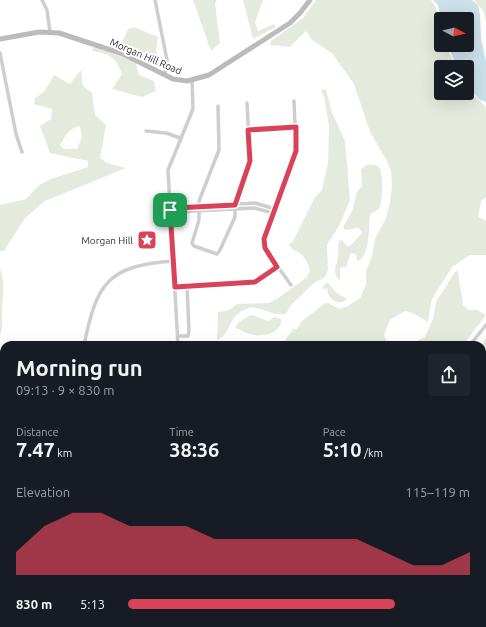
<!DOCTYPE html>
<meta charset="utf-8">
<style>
:root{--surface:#171b24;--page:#20242c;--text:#f1f3f6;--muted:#9ea1a6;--accent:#d94359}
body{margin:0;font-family:Ubuntu,sans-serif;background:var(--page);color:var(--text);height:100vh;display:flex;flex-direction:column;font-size:15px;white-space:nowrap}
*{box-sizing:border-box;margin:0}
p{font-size:13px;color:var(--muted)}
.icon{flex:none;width:22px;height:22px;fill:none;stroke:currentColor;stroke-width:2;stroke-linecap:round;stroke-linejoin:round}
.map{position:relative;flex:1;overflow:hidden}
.details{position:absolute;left:0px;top:341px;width:486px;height:286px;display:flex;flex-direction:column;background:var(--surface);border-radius:12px 12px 0 0;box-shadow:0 4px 16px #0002}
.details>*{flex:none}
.needle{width:26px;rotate:97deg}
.buttons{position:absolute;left:434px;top:12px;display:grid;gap:8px}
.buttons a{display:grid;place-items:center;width:40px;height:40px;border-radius:4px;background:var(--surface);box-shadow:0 4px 16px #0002;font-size:20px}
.pin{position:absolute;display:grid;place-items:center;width:34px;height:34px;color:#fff;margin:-17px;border-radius:8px;box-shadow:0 2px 6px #0006}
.round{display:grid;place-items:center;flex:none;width:42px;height:42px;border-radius:4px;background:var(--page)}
.overview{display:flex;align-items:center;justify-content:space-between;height:68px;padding:0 16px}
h1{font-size:22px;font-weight:700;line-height:30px}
.metrics{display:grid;grid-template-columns:repeat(3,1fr);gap:6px;height:68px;padding:4px 16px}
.metrics div{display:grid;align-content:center}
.metrics b{font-size:20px;font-weight:700}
.metrics small{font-size:11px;font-weight:400}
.metrics p{font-size:11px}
.chart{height:112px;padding:8px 16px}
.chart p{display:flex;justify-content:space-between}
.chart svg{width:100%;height:72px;margin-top:4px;fill:var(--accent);opacity:.7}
ul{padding:0 16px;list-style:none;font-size:13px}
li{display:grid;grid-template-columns:64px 48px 1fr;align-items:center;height:30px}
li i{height:10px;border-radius:5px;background:var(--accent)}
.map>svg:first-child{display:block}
</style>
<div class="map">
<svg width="486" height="627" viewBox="0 0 486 627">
<rect width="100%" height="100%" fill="#fff"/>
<g fill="#e5eade" fill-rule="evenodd">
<path d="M 193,0 L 217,0 L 215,3 L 220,43 L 211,51 Z"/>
<path d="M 243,0 L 263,0 L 255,22 L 258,31 L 274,24 L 276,27 L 253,39 Z"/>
<path d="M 316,0 L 431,0 C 441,12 441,30 441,45 L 446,45 L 455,67 L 441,67 L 441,93 L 467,93 L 467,88 L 486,107 L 486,197 L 481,201 L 478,217 L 486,221 L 486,255 L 470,255 L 452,267 L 432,299 L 428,322 L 413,313 L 405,311 L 390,320 L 384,335 L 388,345 L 282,345 L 293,329 L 297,329 L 301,322 L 325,303 L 328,303 L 339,309 L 348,306 L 360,298 L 366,285 L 366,271 L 372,256 L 375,239 L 386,218 L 390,202 L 392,186 L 391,171 L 387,161 L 370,132 L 354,84 L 332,53 L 312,40 L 306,31 L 290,47 L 270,45 L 271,41 L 303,18 Z"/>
<path d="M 474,0 L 486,0 L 486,22 L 484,12 Z"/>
<path d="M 134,27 L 158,37 L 156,51 L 159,61 L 152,61 L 124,47 L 122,43 L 128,29 Z"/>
<path d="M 93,47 L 125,58 L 136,63 L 139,75 L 154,81 L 156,91 L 142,97 L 112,89 L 122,74 C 115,56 110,54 92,51 Z"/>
<path d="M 81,70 L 83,86 L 92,93 L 95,115 L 106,125 L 100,158 L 107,163 L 126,168 L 45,201 L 25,218 L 4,251 L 0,251 L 0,205 L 26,199 L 39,185 L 51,179 L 88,167 L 88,161 L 50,153 L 40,126 L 51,119 L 52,109 L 34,104 L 35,98 L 44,92 L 54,75 L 70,84 ZM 80,126 L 82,137 L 77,149 L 64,149 L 60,145 C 66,135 69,128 80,126 Z"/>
<path d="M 326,89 L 332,113 L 345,141 L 350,200 L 339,226 L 327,245 L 328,270 L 325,277 L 314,283 L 291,305 L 286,314 C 275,317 257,305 249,308 C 225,316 234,332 217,340 L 218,312 L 229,310 L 237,304 L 269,303 L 277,299 L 307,277 L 310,270 C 308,263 305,257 299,253 C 295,250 292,250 289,245 L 293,241 L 315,197 L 322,190 L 328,163 L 329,126 L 324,97 L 321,90 Z"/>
<path d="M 366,165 C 370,165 375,164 379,167 C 384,172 382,201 380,207 C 378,211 373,211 370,215 C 369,225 370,259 357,261 L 356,254 L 351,253 L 346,267 L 340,268 L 340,280 L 339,280 C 332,272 336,266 338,258 C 339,253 337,247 339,241 L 342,240 L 347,246 L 350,246 L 362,233 L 359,228 L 345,230 L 343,227 L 352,211 L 357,192 L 362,186 L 361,170 Z"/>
<path d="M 0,269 C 6,285 2,297 2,313 C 2,321 3,328 0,336 Z"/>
<path d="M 458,271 C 459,284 462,292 463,305 L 469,310 L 477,310 L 486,315 L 463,345 L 409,345 L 425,337 L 433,319 L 436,302 L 455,272 Z"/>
<path d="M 327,282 L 337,293 L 347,299 L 343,302 C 333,304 327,296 327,287 L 325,290 L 322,287 Z"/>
<path d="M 253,315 L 268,321 L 274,317 L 281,319 C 283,335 258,338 247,333 C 243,332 240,329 235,328 C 239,321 245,317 253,315 Z"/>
<path d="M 486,338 L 486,393 L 484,387 L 482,386 L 482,345 Z"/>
<path d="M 482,409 L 484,410 L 486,428 L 482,431 Z"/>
<path d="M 4,524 L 4,560 L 0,567 L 0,525 Z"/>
<path d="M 380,623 L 426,623 L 427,627 L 379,627 Z"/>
</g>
<path fill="#cce0e9" d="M 433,0 L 472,0 L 478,5 L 480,16 L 481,39 L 486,61 L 486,102 L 480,100 L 467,86 L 467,67 L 457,67 L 448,45 L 467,45 L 467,19 L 441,19 L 438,5 Z"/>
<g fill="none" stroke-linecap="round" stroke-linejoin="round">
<g stroke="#cecece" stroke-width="3.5">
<path d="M 42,0 L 47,10 L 50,32"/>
<path d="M 155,0 L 167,60 L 167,68 L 164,74"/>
<path d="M 0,53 L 16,134 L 22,152"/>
<path d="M 218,106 L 219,150 L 199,201 L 199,220 L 192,243 L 194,246 L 217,254 L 220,250 L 235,217 L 235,200 L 250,161 L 247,103"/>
<path d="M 248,130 L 296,127"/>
<path d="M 146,131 L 166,133 L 180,138"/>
<path d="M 170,210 L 174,208 L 255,203 L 275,209"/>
<path d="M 170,210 L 174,212 L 254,208 L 273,213"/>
<path d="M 291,285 L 265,249 L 265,235 L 296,151 L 294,101"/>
<path d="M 175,287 L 255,282 L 277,267"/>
<path d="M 178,336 L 188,336 L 189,331 L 187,286"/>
<path d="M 84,345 C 97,283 107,266 173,261"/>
<path d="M 178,345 L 168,170 L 193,109 L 192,81"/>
<path d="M 470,345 L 486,325"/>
<path d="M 226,623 L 228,627"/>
<path d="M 233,627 L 242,623"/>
</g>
<path stroke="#bbb" stroke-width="5" d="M 0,39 L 39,32 L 59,33 L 123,54 L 173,79 L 187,81 L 209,75 L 290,23 L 300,13 L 310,0"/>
</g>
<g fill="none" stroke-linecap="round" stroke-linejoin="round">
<defs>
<path id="route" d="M 296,127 L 296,151 L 264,239 L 265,248 L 277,267 L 255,282 L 175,287 L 170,210 L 174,208 L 235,205 L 250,161 L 248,130 Z"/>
</defs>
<use href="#route" stroke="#fff" stroke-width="8"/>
<use href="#route" stroke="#d94359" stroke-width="5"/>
</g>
<defs>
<symbol id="sight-square" viewBox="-11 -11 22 22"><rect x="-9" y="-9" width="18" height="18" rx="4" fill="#d94359" stroke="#fff"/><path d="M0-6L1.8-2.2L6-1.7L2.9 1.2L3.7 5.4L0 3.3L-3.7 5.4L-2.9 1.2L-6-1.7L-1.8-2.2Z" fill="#fff"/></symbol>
</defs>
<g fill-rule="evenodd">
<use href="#sight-square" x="136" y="229" width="22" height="22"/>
</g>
<g text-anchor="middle" stroke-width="4" stroke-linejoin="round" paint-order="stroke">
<g font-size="10" fill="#313131" stroke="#fff">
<text transform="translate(146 56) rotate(23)" y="4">Morgan Hill Road</text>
</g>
<g font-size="10" fill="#313131" stroke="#fff" text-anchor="end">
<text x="133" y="244">Morgan Hill</text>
</g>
</g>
</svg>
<div class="buttons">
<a><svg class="needle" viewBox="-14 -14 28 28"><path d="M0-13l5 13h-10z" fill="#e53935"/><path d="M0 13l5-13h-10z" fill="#9ea1a6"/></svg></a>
<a><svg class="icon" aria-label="layers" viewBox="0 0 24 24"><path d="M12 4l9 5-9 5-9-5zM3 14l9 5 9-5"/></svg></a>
</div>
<div class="pin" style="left:170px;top:210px;background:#1e9e55"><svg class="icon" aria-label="arrive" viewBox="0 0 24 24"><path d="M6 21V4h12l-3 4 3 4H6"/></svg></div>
<section class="details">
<div class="overview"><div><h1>Morning run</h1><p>09:13 · 9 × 830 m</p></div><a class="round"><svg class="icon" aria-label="share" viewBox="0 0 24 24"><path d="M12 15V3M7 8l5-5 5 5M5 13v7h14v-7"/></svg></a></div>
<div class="metrics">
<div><p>Distance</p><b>7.47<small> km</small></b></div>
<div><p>Time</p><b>38:36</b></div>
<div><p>Pace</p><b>5:10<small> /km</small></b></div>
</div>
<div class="chart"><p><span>Elevation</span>115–119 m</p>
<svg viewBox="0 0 160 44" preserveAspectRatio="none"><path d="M0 44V30L10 14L20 6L30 6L40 14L50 14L60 14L70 22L80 22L90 22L100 22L110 22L120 22L130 30L140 38L150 38L160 30V44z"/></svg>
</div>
<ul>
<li><b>830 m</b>5:13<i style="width:78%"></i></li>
</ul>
</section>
</div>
